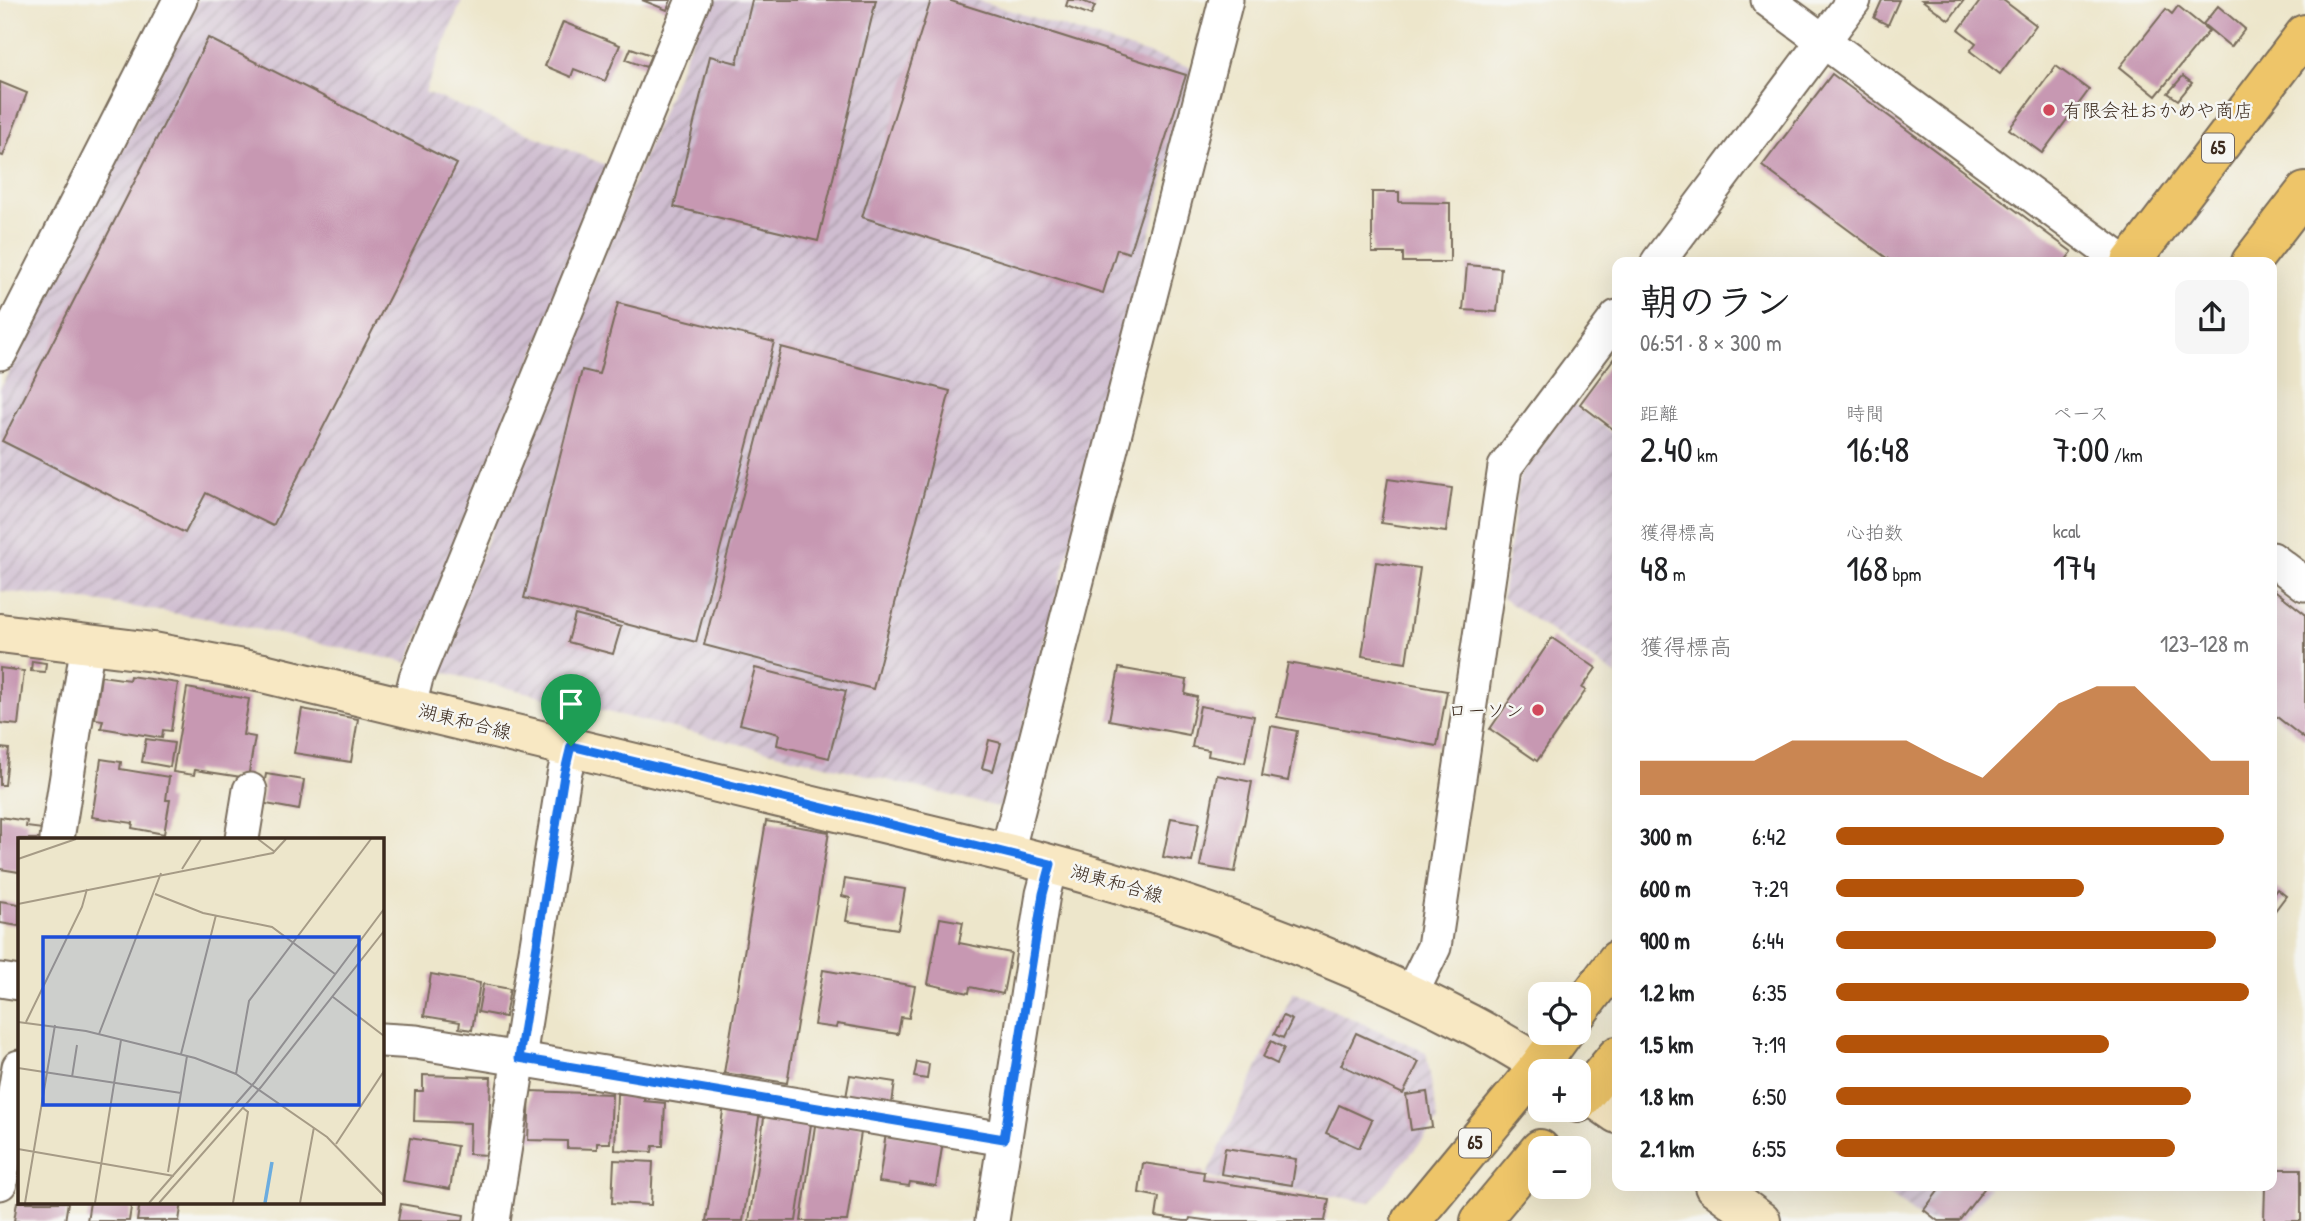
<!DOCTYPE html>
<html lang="ja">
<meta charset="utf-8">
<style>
:root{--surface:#fff;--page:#f6f6f6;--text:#202124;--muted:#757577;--accent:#b45309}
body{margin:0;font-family:"Patrick Hand","Klee One",sans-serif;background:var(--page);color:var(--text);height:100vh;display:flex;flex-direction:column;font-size:26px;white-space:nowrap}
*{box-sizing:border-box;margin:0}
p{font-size:23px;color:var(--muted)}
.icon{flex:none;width:38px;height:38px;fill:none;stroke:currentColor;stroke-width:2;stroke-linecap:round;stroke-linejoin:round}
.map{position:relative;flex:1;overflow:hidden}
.sheet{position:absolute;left:1612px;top:257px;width:665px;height:934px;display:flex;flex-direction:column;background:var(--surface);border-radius:14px;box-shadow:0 7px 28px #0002}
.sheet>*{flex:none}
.controls{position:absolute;left:1528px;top:982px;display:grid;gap:14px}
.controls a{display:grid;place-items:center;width:63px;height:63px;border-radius:14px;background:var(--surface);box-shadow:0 7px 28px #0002;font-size:35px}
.pin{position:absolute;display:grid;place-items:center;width:60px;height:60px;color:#fff;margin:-72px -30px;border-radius:50% 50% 50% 0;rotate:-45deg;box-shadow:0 0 7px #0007}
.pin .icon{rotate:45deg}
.round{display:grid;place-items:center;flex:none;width:74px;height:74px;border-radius:14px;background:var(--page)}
.headline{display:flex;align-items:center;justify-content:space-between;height:119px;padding:0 28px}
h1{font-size:38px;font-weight:600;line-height:52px}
.metrics{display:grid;grid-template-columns:repeat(3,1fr);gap:10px;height:119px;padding:7px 28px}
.metrics div{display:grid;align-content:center}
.metrics b{font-size:35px;font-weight:600}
.metrics small{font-size:19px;font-weight:400}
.metrics p{font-size:19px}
.chart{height:196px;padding:14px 28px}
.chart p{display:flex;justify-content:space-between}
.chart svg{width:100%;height:126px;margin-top:7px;fill:var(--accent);opacity:.7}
ul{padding:0 28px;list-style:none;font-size:23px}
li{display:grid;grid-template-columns:112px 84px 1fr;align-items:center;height:52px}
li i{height:18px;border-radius:9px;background:var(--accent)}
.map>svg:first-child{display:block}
</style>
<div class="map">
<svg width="2305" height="1221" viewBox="0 0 2305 1221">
<defs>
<pattern id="industrial-furrows" width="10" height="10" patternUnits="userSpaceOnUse" patternTransform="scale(1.75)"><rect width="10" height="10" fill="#cfbdd0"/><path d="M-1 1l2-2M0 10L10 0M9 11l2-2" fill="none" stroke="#a99aa8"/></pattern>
</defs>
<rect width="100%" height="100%" fill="#f6f6f2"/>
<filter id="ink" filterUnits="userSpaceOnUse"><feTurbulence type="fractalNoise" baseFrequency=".0143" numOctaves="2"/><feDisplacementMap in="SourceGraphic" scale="14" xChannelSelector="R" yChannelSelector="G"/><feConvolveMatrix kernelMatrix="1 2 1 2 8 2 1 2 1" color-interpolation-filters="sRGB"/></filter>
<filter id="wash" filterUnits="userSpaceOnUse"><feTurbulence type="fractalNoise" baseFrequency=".00686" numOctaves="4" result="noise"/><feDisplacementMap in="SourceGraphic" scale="28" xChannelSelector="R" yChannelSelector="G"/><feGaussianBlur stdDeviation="1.57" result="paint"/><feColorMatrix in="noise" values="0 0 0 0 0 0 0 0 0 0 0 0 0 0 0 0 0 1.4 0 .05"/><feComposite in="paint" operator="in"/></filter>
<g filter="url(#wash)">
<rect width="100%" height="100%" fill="#ede6cb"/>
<g fill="url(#industrial-furrows)">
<path d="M 198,0 L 462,0 L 425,92 L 611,167 L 408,663 L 216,620 L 102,602 L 0,591 L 0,389 Z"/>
<path d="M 708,0 L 977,0 L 1193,68 L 1002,808 L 434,670 Z"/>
<path d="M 1572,403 L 1617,436 L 1617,676 L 1502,598 L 1520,474 Z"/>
<path d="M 1293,992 L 1426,1052 L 1438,1121 L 1371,1202 L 1206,1177 Z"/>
<path d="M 1879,1187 L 1990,1187 L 1963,1221 L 1924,1221 Z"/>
</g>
<g id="blocks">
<g fill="#c798b2">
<path d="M 642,0 L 671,0 L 667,10 Z"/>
<path d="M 752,0 L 876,0 L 818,241 L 674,207 L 710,56 L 737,63 Z"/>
<path d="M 931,0 L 948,0 L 1186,75 L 1129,253 L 1117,249 L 1103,293 L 862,217 Z"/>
<path d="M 1068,0 L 1080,0 L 1095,6 L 1091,15 L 1066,6 Z"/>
<path d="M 1882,0 L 1899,0 L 1888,25 L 1874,18 Z"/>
<path d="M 1922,0 L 1964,0 L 1949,20 Z"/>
<path d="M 1981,0 L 2003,0 L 2036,25 L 2000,74 L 1970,51 L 1976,43 L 1959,30 Z"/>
<path d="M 2178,6 L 2209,31 L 2156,96 L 2120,67 L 2166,9 L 2172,14 Z"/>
<path d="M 2218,6 L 2245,29 L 2231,47 L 2203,24 Z"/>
<path d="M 563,22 L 620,45 L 605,81 L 574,69 L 571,77 L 545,66 Z"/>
<path d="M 208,38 L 457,164 L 273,526 L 206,493 L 185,533 L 2,441 Z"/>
<path d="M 631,48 L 651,55 L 646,67 L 626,60 Z"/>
<path d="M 2056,66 L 2089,90 L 2042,153 L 2009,129 Z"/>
<path d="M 1832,74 L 2072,252 L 2064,262 L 1892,262 L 1762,166 Z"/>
<path d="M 2183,76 L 2192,83 L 2178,100 L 2168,93 Z"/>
<path d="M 0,82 L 27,93 L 3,156 L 0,155 Z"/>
<path d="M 1372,192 L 1399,192 L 1399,202 L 1450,203 L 1450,262 L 1403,262 L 1403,253 L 1372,253 Z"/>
<path d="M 1467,265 L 1501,268 L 1497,312 L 1463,310 Z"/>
<path d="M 618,303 L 774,342 L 696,642 L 524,598 L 582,370 L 599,374 Z"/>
<path d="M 781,347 L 950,391 L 873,689 L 704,645 Z"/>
<path d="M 1617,354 L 1617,432 L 1580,404 Z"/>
<path d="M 1388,479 L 1452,488 L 1446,532 L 1381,523 Z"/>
<path d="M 1376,562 L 1420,568 L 1406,663 L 1362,656 Z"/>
<path d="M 2272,588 L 2305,614 L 2305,739 L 2272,713 Z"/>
<path d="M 575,615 L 621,627 L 613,654 L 568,642 Z"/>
<path d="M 1552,638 L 1596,668 L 1582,688 L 1586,690 L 1537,761 L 1490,729 Z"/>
<path d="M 32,661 L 46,663 L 45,672 L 31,671 Z"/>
<path d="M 1288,663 L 1447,691 L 1437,746 L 1277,717 Z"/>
<path d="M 0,668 L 24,671 L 18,725 L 0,723 Z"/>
<path d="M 755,668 L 846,691 L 829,758 L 777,745 L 779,734 L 740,724 Z"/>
<path d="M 1119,668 L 1187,680 L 1185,694 L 1197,697 L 1189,735 L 1109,720 Z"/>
<path d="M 101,676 L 129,680 L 130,676 L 178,683 L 171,731 L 163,730 L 162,738 L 101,728 L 103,720 L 95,719 Z"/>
<path d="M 187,688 L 249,699 L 243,735 L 255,737 L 248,778 L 195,770 L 194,775 L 173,772 Z"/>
<path d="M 1200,706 L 1254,716 L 1245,763 L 1208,756 L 1209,750 L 1192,747 Z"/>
<path d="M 302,709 L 358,719 L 351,762 L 294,753 Z"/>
<path d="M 1271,726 L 1297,731 L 1288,781 L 1262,776 Z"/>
<path d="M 146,739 L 174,743 L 170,767 L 142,762 Z"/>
<path d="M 989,740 L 1001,743 L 993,771 L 982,768 Z"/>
<path d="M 0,748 L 9,749 L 5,785 L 0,785 Z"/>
<path d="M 101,759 L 121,762 L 120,769 L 169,777 L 166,800 L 170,800 L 164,834 L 132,828 L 133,823 L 92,817 Z"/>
<path d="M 266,774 L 304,780 L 299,810 L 261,803 Z"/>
<path d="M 1217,775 L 1252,782 L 1235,872 L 1200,866 Z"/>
<path d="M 0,817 L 27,821 L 26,827 L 43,829 L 41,839 L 19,839 L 19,872 L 0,869 Z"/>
<path d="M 1171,818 L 1199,823 L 1192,862 L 1163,857 Z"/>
<path d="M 766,821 L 829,832 L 787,1083 L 724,1073 Z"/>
<path d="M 845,879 L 905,889 L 898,929 L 846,921 L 850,898 L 842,896 Z"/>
<path d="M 2277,889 L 2286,896 L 2274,912 L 2272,911 L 2272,896 Z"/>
<path d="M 0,901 L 19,904 L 19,926 L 0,923 Z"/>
<path d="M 940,918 L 963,922 L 959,943 L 1011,953 L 1003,994 L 970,987 L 969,993 L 928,984 Z"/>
<path d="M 823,970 L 915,986 L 909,1018 L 901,1017 L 898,1034 L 837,1024 L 836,1028 L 814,1025 Z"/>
<path d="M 431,974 L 480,983 L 472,1030 L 459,1028 L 460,1022 L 424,1016 Z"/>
<path d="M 483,984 L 510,989 L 505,1017 L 478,1012 Z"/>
<path d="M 1283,1016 L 1292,1020 L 1283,1038 L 1274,1034 Z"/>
<path d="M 1356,1033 L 1419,1062 L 1403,1094 L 1341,1065 Z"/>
<path d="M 1271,1041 L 1284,1048 L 1277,1064 L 1263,1057 Z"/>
<path d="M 917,1062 L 929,1064 L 927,1079 L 914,1077 Z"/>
<path d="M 423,1075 L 491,1077 L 488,1155 L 469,1154 L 470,1123 L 414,1121 L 415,1091 L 423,1091 Z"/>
<path d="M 850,1075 L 895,1082 L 891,1111 L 845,1103 Z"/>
<path d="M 530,1091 L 612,1094 L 610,1143 L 597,1143 L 597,1149 L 567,1148 L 567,1141 L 528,1140 Z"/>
<path d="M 1427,1092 L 1432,1127 L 1411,1130 L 1406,1095 Z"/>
<path d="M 617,1094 L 644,1094 L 644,1101 L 665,1103 L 663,1146 L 653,1146 L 652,1152 L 615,1150 Z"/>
<path d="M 724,1105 L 760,1111 L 743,1221 L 706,1221 Z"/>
<path d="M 1339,1105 L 1372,1120 L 1359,1148 L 1326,1133 Z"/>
<path d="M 765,1111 L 812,1118 L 796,1221 L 749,1221 Z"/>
<path d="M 816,1119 L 862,1126 L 847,1221 L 801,1221 Z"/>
<path d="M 886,1133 L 943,1141 L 936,1186 L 910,1182 L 909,1186 L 879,1182 Z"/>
<path d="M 410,1138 L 457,1146 L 450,1189 L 403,1181 Z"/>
<path d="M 1225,1148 L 1296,1159 L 1292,1185 L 1221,1174 Z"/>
<path d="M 614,1160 L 653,1162 L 651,1205 L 612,1203 Z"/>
<path d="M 1143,1163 L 1204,1172 L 1203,1180 L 1329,1199 L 1325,1221 L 1211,1221 L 1190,1218 L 1189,1221 L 1184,1221 L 1156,1217 L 1159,1197 L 1139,1193 Z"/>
<path d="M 2272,1169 L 2301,1169 L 2301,1221 L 2264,1221 L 2265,1186 L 2272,1186 Z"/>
<path d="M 1942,1186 L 1986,1186 L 1959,1221 L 1938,1221 L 1924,1210 Z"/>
<path d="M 17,1202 L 68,1202 L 65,1221 L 14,1221 Z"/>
<path d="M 90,1202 L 132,1202 L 129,1221 L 87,1221 Z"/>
<path d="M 140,1202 L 182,1202 L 179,1221 L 137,1221 Z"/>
<path d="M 401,1204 L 464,1215 L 463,1221 L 398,1221 Z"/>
</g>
</g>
</g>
<g filter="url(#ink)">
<use href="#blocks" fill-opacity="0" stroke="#796c5b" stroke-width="2"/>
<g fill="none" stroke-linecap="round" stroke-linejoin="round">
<defs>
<g id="street">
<path d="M 1768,0 L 2123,262"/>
<path d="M 1658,262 L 1854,0"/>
<path d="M 0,353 L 180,0"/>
<path d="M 2272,559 L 2305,584"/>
<path d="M 409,707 L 416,678 L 693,0"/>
<path d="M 57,839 L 88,643"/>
<path d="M 242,839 L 250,790"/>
<path d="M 1007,853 L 1226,0"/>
<path d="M 0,980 L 19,983"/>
<path d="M 1411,994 L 1434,947 L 1505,467 L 1617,317"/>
<path d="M 382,1040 L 416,1042 L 1005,1139"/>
<path d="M 0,1183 L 19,1067"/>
<path d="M 493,1221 L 564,775 L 571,746"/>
<path d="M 992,1221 L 1043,894 L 1051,864"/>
</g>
<g id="secondary">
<path d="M 0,633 L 153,652 L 263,673 L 1007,853 C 1167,893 1322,947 1468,1023 C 1497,1038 1524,1055 1551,1071"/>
<path d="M 1578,1087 L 1617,1114"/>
<path d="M 1714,1186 L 1761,1221"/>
</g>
<g id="primary">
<path d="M 2131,262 L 2305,34"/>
<path d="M 2251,262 L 2305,192"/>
<path d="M 1578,1012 L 1617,960"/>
<path d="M 1578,1103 L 1617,1056"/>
<path d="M 1411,1221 L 1540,1065 L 1564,1032"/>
<path d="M 1480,1221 L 1540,1149"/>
</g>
</defs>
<use href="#street" stroke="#796c5b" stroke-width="37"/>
<use href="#secondary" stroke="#796c5b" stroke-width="42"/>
<use href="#primary" stroke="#796c5b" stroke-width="42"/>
<use href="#street" stroke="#fff" stroke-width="33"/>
<use href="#secondary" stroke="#f8e8c3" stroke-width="38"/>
<use href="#primary" stroke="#eec569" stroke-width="38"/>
</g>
</g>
<g fill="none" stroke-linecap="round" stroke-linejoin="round" filter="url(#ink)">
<defs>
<path id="route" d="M 571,746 L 1051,864 L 1043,894 L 1004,1139 L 519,1058 L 564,775 Z"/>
</defs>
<use href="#route" stroke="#fff" stroke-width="14"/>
<use href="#route" stroke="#1a73e8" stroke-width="9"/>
</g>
<g fill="#d1495b" stroke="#f6f6f2" stroke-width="2.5">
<circle cx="2049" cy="110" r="7"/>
<circle cx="1538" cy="710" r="7"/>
</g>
<g text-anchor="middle" stroke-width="5" stroke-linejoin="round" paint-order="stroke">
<g fill="#f6f6f2" stroke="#73675e" stroke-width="2">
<rect x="2202" y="133.5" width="32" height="29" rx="5"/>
<rect x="1459" y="1128.5" width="32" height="29" rx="5"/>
</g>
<g font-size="18" font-weight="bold" fill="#3b2a1e">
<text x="2218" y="154">65</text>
<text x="1475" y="1149">65</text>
</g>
<g font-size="19" fill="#3b2a1e" stroke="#f6f6f2" text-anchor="start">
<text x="2063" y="117">有限会社おかめや商店</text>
<text x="1524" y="717" text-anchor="end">ローソン</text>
</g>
<g font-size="19" fill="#3b2a1e" stroke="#f6f6f2">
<text transform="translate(465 721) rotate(14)" y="7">湖東和合線</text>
<text transform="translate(1117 883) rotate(16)" y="7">湖東和合線</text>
</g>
</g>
<g transform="translate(18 838)">
<rect width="366" height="366" fill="#ede6cb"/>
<path fill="none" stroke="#6bacdf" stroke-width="3.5" d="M 247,365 L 254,324"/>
<path fill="none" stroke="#a69b86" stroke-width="2" d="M 240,1 L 257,14M 0,21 L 58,1M 164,31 L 183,1M 137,56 L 185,75 L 254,89 L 317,136M 0,66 L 255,15 L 268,1M 315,159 L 366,198M 0,184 L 68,193 L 177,220 L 218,236 L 309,299 L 366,358M 8,184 L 64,69 L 69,51M 81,196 L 143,35M 163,216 L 198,77M 0,230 L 163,255M 218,236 L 231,163 L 353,1M 54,239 L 59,207M 318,306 L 366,233M 0,311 L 156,338M 150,334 L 169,218M 7,365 L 37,187M 77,365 L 103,202M 131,365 L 236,245 L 366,71M 141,365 L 243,249 L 366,93M 215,365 L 230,274 L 225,270M 282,365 L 296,289"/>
<path fill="#1d4ed8" fill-opacity="0.15" stroke="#1d4ed8" stroke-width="3.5" d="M 25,99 L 341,99 L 341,267 L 25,267 Z"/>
<rect width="366" height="366" fill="none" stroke="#3b2a1e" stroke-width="3.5"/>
</g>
</svg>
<div class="controls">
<a><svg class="icon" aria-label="locate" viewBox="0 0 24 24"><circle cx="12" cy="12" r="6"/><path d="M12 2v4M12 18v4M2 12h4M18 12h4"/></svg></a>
<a>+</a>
<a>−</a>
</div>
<div class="pin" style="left:571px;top:746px;background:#1e9e55"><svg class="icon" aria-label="arrive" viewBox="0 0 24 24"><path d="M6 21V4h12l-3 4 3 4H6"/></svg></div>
<section class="sheet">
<div class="headline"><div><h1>朝のラン</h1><p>06:51 · 8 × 300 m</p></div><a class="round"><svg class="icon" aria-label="share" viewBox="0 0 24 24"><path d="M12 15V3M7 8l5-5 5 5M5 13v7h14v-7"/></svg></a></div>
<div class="metrics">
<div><p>距離</p><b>2.40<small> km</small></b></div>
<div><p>時間</p><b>16:48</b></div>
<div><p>ペース</p><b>7:00<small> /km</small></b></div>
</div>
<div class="metrics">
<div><p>獲得標高</p><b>48<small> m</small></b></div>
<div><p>心拍数</p><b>168<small> bpm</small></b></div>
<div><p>kcal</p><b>174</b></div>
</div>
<div class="chart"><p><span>獲得標高</span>123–128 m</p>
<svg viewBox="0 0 160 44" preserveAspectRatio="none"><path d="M0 44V32L10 32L20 32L30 32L40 25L50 25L60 25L70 25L80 32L90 38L100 25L110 12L120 6L130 6L140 19L150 32L160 32V44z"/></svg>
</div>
<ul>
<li><b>300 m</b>6:42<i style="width:94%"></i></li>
<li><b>600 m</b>7:29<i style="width:60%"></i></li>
<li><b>900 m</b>6:44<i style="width:92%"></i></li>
<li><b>1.2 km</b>6:35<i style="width:100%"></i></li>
<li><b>1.5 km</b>7:19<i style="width:66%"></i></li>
<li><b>1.8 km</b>6:50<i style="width:86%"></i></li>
<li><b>2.1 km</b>6:55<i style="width:82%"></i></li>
</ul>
</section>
</div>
